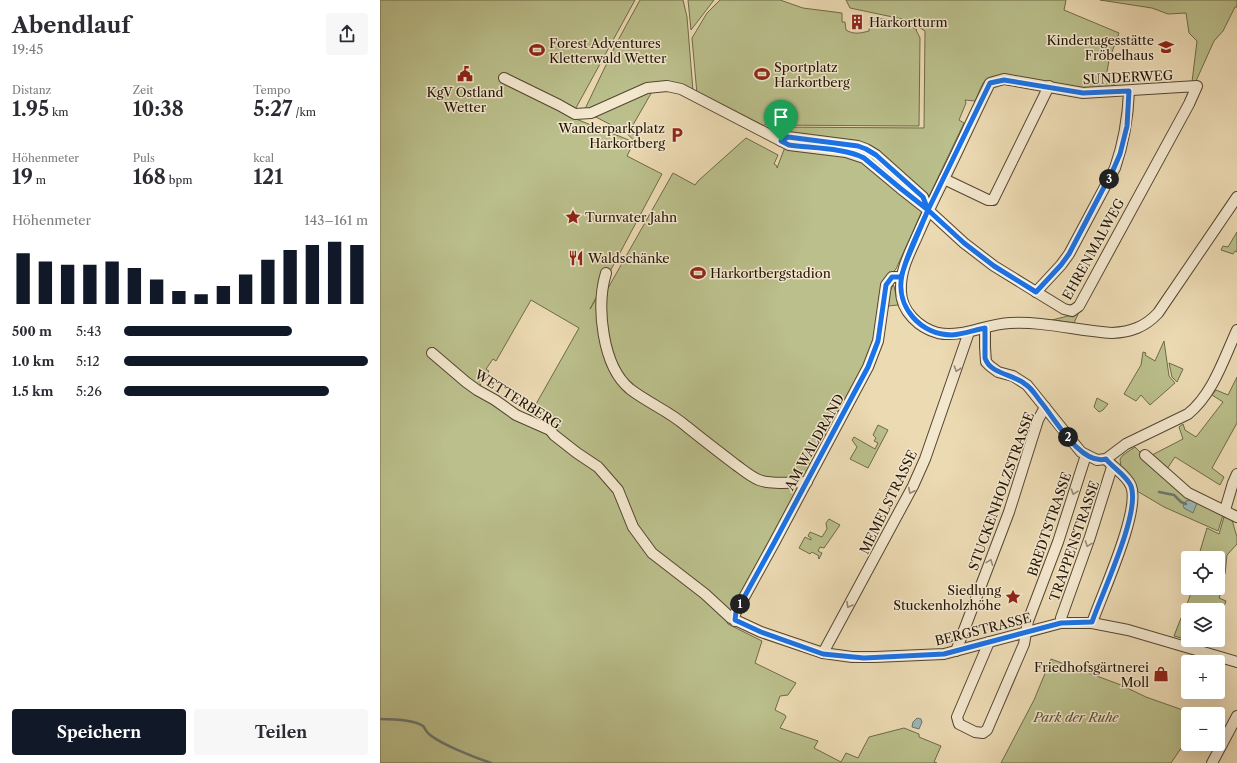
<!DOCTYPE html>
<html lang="de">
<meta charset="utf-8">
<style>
:root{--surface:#fff;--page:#f7f7f7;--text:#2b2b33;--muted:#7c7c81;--accent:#111827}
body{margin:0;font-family:"Libre Caslon Text",serif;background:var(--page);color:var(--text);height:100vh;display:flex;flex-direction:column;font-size:15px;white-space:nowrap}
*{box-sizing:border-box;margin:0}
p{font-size:13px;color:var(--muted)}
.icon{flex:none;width:22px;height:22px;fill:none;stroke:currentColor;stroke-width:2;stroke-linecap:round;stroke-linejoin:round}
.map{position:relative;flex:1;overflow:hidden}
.panel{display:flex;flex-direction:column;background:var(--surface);width:380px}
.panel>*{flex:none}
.controls{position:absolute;left:801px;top:551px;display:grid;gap:8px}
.controls a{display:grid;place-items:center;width:44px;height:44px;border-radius:4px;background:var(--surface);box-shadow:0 4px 16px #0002;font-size:20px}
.pin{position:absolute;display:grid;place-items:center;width:34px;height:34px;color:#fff;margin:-41px -17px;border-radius:50% 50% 50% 0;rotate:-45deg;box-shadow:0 0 4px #0007}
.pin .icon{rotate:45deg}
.km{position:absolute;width:20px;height:20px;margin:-10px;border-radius:50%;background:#222;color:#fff;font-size:11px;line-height:20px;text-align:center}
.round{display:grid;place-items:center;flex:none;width:42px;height:42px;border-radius:4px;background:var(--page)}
.headline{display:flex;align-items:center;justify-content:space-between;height:68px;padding:0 12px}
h1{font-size:22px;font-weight:700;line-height:30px}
.stats{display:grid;grid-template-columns:repeat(3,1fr);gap:6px;height:68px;padding:4px 12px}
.stats div{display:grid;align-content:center}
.stats b{font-size:20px;font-weight:700}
.stats small{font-size:11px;font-weight:400}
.stats p{font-size:11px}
.chart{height:112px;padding:8px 12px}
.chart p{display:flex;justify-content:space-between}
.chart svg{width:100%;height:72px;margin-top:4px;stroke:var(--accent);stroke-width:6}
.cta{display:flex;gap:8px;margin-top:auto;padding:8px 12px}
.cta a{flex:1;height:46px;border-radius:4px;background:var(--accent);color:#fff;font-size:16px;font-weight:700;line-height:46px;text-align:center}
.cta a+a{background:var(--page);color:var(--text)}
ul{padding:0 12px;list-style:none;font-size:13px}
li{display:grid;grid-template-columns:64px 48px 1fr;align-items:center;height:30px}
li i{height:10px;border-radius:5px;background:var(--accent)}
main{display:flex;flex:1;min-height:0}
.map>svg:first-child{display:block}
</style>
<main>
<section class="panel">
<div class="headline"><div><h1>Abendlauf</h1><p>19:45</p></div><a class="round"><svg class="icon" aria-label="share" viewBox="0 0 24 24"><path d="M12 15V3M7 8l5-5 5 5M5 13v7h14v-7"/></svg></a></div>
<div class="stats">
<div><p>Distanz</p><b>1.95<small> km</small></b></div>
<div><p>Zeit</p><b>10:38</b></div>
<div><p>Tempo</p><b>5:27<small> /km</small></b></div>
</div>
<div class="stats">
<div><p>Höhenmeter</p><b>19<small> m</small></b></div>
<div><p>Puls</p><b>168<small> bpm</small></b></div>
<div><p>kcal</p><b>121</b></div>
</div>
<div class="chart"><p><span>Höhenmeter</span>143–161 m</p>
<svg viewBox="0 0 160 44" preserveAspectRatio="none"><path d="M5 44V13M15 44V18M25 44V20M35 44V20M45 44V18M55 44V22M65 44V29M75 44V36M85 44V38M95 44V33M105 44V26M115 44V17M125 44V11M135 44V8M145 44V6M155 44V8"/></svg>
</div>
<ul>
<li><b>500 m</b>5:43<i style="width:69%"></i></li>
<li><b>1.0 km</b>5:12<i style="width:100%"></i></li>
<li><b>1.5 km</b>5:26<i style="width:84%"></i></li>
</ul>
<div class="cta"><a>Speichern</a><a>Teilen</a></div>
</section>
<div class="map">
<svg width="857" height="763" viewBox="0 0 857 763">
<rect width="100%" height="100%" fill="#ecdab3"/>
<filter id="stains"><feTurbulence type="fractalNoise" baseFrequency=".005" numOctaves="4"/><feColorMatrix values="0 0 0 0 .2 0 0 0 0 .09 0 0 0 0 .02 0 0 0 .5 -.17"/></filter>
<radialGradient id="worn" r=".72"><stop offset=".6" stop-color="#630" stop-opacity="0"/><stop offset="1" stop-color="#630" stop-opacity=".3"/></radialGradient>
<g fill="#babf8b" stroke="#6e6a48" fill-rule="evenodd">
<path d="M 0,0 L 255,0 L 191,117 L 254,142 L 247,156 L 282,174 L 210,309 L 217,297 L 223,297 L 293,173 L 315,185 L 318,181 L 366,138 L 398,155 L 394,164 L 397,166 L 397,168 L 410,134 C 401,133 395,133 388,129 L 389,127 L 544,128 L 545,31 L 527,20 L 470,8 L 466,0 L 686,0 L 684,10 L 739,33 L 729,60 L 726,78 L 728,80 L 734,81 L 734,88 L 706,89 L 627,76 C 601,76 605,80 595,101 L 585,100 L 586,103 L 579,120 L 584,123 L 541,213 L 516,269 L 510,275 L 495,340 L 485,366 L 346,620 L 348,624 L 382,641 L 375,663 L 416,683 L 408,695 L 400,696 L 395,710 L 405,715 L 406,717 L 400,728 L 438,741 L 434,748 L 461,762 L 466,753 L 478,758 L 489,737 L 524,728 L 539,734 L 539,737 L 561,746 L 554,762 L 557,763 L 0,763 ZM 151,300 L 199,328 L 147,420 L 97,390 L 109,371 L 106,369 L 113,359 L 116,361 Z"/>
<path d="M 260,0 L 303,0 L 307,17 L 313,91 L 301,88 L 273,90 L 249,132 L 260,138 L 258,144 L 245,132 L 204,111 L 236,44 Z"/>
<path d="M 308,0 L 334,0 L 311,30 Z"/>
<path d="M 340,0 L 400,0 L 423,8 L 462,13 L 462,22 L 465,22 L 466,30 C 474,35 481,33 489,31 L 490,17 C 505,20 524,20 537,30 L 536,30 L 540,38 L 539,126 L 389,125 L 386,124 L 383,126 L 317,94 L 312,38 L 327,13 Z"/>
<path d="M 720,0 L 857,0 L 857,7 L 855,7 L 843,31 L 834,41 L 816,81 L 812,82 L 817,41 L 809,33 L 806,13 L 788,14 L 772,8 Z"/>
<path d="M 857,232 L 857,252 L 855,251 L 853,254 L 841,250 L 843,246 L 848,247 Z"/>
<path d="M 513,285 L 514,286 L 518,305 L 508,306 L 509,294 Z"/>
<path d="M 699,312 L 694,323 L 672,320 L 688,316 L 693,317 Z"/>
<path d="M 784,341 L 789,376 L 795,383 L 770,405 L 761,395 L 756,401 L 744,394 L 761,365 L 763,352 L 766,353 L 765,355 L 775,361 Z"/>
<path d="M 789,363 L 803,369 L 797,382 L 792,377 Z"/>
<path d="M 857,377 L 857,423 L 832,468 L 844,477 L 840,485 L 795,457 L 787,469 L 770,456 L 803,439 L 799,427 L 803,424 L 805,430 L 816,437 L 843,402 L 832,395 L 836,390 L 848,395 Z"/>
<path d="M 717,398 L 728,404 L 723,410 L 719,412 L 714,407 Z"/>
<path d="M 498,425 L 508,430 L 488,468 L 470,459 L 477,447 L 472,440 L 474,437 L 495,449 L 498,443 L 494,441 L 496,438 L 493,435 Z"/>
<path d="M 755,447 L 764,456 L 843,515 L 838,531 L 784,507 L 757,491 L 741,468 L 740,459 L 743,455 Z"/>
<path d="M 844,517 L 852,520 L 857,537 L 857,544 L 847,555 L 845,574 L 838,572 L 838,558 L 818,558 L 827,528 L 839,534 Z"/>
<path d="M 449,519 L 460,525 L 444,548 L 440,547 L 438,551 L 442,553 L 439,559 L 438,558 L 439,556 L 432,552 L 430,554 L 419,548 L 425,537 L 431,540 L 431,538 L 428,536 L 430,532 L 442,537 L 447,529 L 446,523 Z"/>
<path d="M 816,588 L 827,588 L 841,593 L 839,598 L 846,601 L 838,625 L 838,610 L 815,610 L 806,607 L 811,593 L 814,593 Z"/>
<path d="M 801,618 L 808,621 L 808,640 L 833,640 L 832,646 L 794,636 Z"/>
<path d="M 671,659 L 741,685 L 766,697 L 814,714 L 808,714 L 808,738 L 791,763 L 621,763 L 654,700 Z"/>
</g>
<g fill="#9cb8b6" stroke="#6b766f">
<path d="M 806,501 L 810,500 L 817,503 L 813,513 L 804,508 L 803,505 Z"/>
<path d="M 537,718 L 541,719 L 542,722 L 539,729 L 532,727 L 533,722 Z"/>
</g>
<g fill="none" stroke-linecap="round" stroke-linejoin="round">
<g stroke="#6b766f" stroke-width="2.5">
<path d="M 779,492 L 794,495 L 801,502 L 806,504"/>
<path d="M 0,719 C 11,719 34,720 43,726 C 45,728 46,732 49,734 C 60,744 96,758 111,763"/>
</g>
<defs>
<g id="minor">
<path d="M 124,78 L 179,105 L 195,114 L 211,113 L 267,88 L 287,86 L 301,89 L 409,145 L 466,152 L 484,158 L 520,188 L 548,210 L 584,243 L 614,266 L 684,309 L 692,311 L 699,306 L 809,104 L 817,86 L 703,93 L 624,79 L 610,83 C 594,115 580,147 564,179 C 554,199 545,218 536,239 C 528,256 520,272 521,291 C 521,311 539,328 558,333 C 583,338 605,324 630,323 C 664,321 698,331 732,333 C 751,332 765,327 778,313 L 857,197"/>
<path d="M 401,141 L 408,137 L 478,146 L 486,149 L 496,155 L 543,197 L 548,210"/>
<path d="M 564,179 L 608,200 L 613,200 L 669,86"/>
<path d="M 226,273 C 216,306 222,366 250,389 C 268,403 289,411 306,426 C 322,439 339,452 356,465 C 363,470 371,477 379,480 C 392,485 413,482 427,482"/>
<path d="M 656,292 L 681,265 L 689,254 L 735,168 C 744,142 748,118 749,91"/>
<path d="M 605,328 L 605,347 L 606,362 L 610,366 L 618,372 L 633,376 L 647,385 L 701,452 L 717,460 L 726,459 L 746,444 L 808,414 C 833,394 844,358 857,330"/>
<path d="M 52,353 L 86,382 L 97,390 L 115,400 L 136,415 L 170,430 L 174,435 L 197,453 L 218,467 L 238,490 L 253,527 L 272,553 L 325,594 L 351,618 L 381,632 L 443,653 L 472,657 L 495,657 L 564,654 L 681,623 L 712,623 L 748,630 L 857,662"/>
<path d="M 765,455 L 808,493 L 857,517"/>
<path d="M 845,510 L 853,483 L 857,474"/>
<path d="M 355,621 L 354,616 L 356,612 L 394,543 L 488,367 L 498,341 L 506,285 L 512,277 L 521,277"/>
<path d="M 681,623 L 681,618 L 710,537 L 732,467"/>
<path d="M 712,623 C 722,594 761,510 751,486 C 746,474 733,468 726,459"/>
<path d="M 609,642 L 577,717 L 579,724 L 595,732 L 603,733 L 607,730 L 644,644 L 648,621 L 678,542 L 706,455"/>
<path d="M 576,651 L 629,512 L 658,420 L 665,407"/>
<path d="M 443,653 L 533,486 L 545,459 L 589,332"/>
<path d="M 832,763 L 857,716"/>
</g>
</defs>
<use href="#minor" stroke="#544630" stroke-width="12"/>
<use href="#minor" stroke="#f3e7ce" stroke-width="10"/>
</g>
<defs><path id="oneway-chevron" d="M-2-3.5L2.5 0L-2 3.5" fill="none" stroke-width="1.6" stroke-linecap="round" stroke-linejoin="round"/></defs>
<g stroke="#948874">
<use href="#oneway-chevron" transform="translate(577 369) rotate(109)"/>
<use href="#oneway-chevron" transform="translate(531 491) rotate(117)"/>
<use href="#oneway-chevron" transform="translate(694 492) rotate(108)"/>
<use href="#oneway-chevron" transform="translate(708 544) rotate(110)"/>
<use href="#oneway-chevron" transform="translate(610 562) rotate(-69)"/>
<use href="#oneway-chevron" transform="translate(469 605) rotate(119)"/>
</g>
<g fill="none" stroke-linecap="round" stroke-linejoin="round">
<defs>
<path id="route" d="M 401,141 L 409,145 C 430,148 466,148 484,158 L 520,188 L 548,210 L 526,262 L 521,277 L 512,277 L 506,285 L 498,341 L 488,367 L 394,543 L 356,612 L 355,620 L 381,632 L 443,654 L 484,658 L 564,654 L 681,623 L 712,622 C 722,593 761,512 751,486 C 746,475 733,468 726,459 C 701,466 675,419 661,402 C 656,396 652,388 645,384 C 633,374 610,374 605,358 L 605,328 C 595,330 583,334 572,335 C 541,335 515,307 522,275 C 527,253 539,231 548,210 L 584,243 L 614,266 L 656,292 L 681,265 L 689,254 L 734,168 L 740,154 L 747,126 L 749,91 L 703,93 L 624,80 L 610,83 L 548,210 L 543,197 L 496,155 L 486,149 L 478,146 L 408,137 L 401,141"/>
</defs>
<use href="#route" stroke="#fff" stroke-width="8"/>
<use href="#route" stroke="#1a73e8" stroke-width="5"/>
</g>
<defs>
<symbol id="building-bare" viewBox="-9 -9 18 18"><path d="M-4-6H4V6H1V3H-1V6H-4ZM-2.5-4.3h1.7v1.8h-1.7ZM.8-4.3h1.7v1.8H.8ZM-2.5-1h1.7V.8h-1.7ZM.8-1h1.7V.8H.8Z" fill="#8f2418" stroke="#f3e7ce" stroke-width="2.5" paint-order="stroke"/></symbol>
<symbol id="school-bare" viewBox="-9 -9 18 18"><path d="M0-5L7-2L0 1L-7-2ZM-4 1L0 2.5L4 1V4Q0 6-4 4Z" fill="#8f2418" stroke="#f3e7ce" stroke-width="2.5" paint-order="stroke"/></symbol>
<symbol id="stadium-bare" viewBox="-9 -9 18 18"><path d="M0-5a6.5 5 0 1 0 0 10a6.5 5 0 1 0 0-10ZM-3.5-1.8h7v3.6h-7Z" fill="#8f2418" stroke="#f3e7ce" stroke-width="2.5" paint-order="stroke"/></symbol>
<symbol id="civic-bare" viewBox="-9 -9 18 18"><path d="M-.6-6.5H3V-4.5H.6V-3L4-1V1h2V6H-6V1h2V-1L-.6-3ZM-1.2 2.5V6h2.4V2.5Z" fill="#8f2418" stroke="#f3e7ce" stroke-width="2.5" paint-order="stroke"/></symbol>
<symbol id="parking-bare" viewBox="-9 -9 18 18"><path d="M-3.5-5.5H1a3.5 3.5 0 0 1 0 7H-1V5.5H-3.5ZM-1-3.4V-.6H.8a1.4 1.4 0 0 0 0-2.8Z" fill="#8f2418" stroke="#f3e7ce" stroke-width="2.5" paint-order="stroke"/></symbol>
<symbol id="sight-bare" viewBox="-9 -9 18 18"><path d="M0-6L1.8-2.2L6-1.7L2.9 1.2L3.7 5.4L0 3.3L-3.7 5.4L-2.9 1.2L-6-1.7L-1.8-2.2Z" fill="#8f2418" stroke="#f3e7ce" stroke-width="2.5" paint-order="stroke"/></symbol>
<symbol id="restaurant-bare" viewBox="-9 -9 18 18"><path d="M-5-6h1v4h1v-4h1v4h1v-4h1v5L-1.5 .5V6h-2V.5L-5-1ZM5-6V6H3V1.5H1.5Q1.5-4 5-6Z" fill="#8f2418" stroke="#f3e7ce" stroke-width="2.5" paint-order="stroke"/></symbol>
<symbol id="shop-bare" viewBox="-9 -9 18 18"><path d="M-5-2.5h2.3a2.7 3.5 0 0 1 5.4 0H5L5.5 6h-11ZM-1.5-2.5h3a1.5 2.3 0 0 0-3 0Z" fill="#8f2418" stroke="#f3e7ce" stroke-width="2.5" paint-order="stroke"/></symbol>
</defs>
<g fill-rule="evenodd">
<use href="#building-bare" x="466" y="11" width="22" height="22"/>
<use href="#school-bare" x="775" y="36" width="22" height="22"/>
<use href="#stadium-bare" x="146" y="39" width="22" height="22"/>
<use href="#civic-bare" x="74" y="63" width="22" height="22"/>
<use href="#stadium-bare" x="371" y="63" width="22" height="22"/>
<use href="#parking-bare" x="286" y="124" width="22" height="22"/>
<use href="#sight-bare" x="182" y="206" width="22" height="22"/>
<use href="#restaurant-bare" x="185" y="247" width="22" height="22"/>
<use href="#stadium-bare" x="307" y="262" width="22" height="22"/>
<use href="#sight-bare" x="622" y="586" width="22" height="22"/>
<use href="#shop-bare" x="770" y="663" width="22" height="22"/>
</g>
<g text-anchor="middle" stroke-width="3" stroke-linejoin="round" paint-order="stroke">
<g font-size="13" fill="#211405" stroke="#f3e7ce" text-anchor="start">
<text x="489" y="27">Harkortturm</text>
<text x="774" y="45" text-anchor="end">Kindertagesstätte<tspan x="774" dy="15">Fröbelhaus</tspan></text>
<text x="169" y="48">Forest Adventures<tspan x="169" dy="15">Kletterwald Wetter</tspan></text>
<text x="394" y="72">Sportplatz<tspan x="394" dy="15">Harkortberg</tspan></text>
<text x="85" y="97" text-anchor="middle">KgV Ostland<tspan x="85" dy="15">Wetter</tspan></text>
<text x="285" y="133" text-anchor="end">Wanderparkplatz<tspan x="285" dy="15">Harkortberg</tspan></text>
<text x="205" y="222">Turnvater Jahn</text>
<text x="208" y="263">Waldschänke</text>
<text x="330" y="278">Harkortbergstadion</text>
<text x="621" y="595" text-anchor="end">Siedlung<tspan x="621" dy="15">Stuckenholzhöhe</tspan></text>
<text x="769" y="672" text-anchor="end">Friedhofsgärtnerei<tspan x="769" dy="15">Moll</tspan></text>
</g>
<g font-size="13" fill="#211405" stroke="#f3e7ce">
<text transform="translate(748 77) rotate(-3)" y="5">SUNDERWEG</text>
<text transform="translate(713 249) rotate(-61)" y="5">EHRENMALWEG</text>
<text transform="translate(138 399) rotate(32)" y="5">WETTERBERG</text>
<text transform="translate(434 442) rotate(-61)" y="5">AM WALDRAND</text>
<text transform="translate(621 491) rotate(-70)" y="5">STUCKENHOLZSTRASSE</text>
<text transform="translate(508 502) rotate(-64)" y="5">MEMELSTRASSE</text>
<text transform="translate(669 524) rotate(-71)" y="5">BREDTSTRASSE</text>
<text transform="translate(694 541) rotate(-71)" y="5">TRAPPENSTRASSE</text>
<text transform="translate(603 629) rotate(-14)" y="5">BERGSTRASSE</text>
</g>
<g font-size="13" font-style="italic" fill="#575034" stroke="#f3e7ce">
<text x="696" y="722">Park der Ruhe</text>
</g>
</g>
<rect width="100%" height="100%" filter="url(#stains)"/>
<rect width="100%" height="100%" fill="url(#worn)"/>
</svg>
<div class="controls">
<a><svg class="icon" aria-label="locate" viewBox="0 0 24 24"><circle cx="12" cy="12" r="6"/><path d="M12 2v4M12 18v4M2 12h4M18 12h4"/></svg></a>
<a><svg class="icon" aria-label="layers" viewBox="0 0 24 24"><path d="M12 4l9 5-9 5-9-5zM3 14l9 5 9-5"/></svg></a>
<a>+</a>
<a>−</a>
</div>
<div class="pin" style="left:401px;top:141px;background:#1e9e55"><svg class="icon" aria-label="arrive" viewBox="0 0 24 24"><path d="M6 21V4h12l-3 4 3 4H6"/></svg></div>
<b class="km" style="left:360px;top:604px">1</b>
<b class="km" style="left:688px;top:437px">2</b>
<b class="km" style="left:729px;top:179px">3</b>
</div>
</main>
